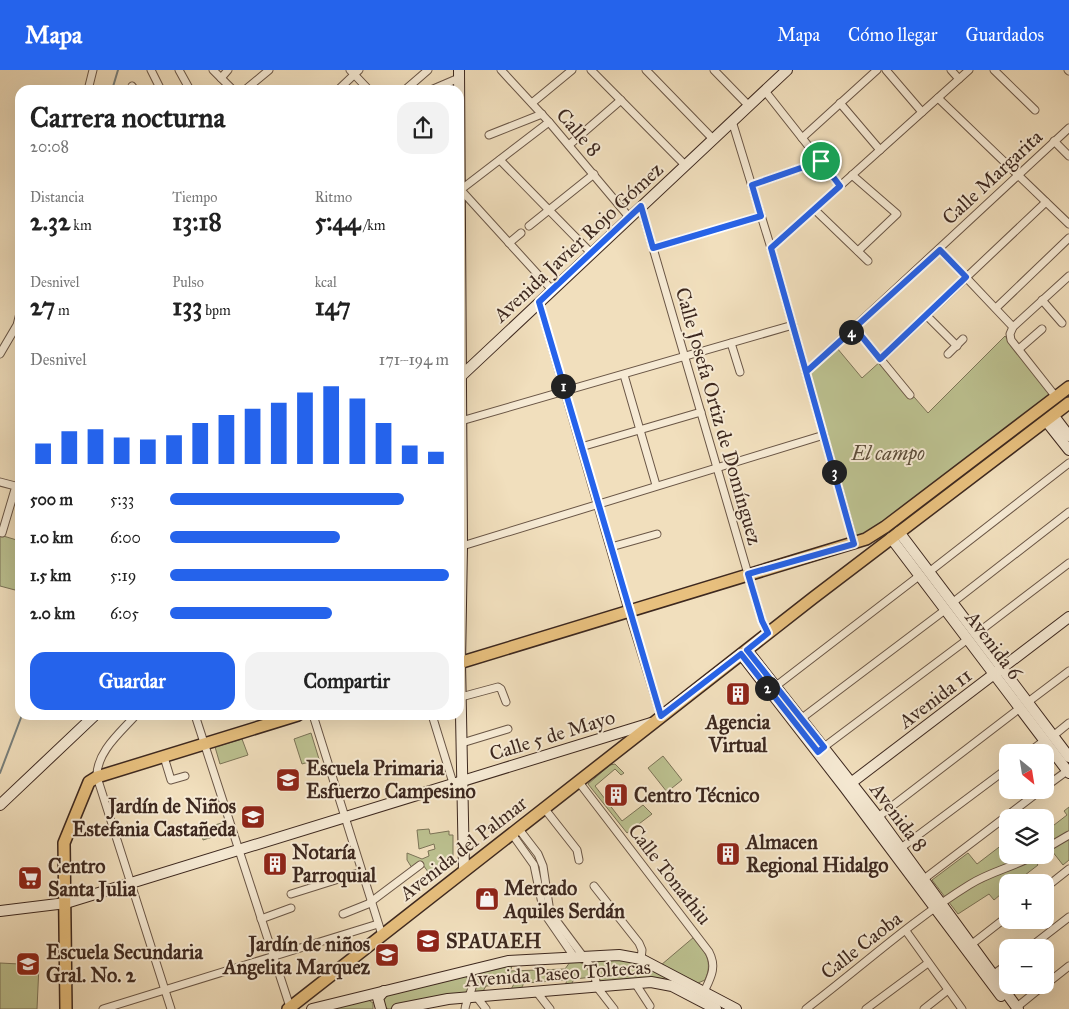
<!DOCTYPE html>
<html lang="es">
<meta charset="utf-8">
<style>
:root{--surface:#fff;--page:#f2f2f2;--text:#222;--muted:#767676;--accent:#2563eb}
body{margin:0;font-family:"IM FELL Great Primer",serif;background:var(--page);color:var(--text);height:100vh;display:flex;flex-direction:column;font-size:19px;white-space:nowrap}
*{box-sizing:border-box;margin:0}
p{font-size:16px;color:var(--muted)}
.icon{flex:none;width:28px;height:28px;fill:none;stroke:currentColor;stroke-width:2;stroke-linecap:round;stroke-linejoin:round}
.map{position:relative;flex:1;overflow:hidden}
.details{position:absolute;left:15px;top:15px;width:449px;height:635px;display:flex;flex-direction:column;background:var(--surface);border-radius:15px;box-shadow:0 5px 20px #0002}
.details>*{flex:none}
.needle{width:32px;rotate:150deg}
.buttons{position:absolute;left:999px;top:674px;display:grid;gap:10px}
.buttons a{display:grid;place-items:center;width:55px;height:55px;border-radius:10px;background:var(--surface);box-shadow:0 5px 20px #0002;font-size:25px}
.pin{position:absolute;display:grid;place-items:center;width:42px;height:42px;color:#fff;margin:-21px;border:2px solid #fff;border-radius:50%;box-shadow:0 1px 5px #0007}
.km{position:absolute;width:25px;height:25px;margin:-12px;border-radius:50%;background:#222;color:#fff;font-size:14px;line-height:25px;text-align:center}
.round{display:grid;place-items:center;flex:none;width:52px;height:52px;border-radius:15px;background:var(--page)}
.head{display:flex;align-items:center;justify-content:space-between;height:85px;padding:0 15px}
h1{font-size:28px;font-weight:700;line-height:38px}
.metrics{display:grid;grid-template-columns:repeat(3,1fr);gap:8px;height:85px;padding:5px 15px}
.metrics div{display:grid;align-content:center}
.metrics b{font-size:25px;font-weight:700}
.metrics small{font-size:14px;font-weight:400}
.metrics p{font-size:14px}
.chart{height:140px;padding:10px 15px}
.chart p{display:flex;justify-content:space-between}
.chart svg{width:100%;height:90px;margin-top:5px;stroke:var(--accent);stroke-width:6}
.button{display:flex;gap:10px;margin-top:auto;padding:10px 15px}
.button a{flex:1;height:58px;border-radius:15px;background:var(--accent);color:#fff;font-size:20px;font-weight:700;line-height:58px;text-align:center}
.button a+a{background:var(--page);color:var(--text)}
ul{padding:0 15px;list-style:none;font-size:16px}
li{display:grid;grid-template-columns:80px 60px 1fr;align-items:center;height:38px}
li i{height:12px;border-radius:6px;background:var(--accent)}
header{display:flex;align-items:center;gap:30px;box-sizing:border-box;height:70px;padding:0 25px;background:var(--accent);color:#fff}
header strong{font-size:24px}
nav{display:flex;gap:28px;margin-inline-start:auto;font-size:18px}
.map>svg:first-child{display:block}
</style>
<header>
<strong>Mapa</strong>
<nav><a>Mapa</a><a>Cómo llegar</a><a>Guardados</a></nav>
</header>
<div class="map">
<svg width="1069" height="939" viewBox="0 0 1069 939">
<rect width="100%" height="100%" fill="#f1dfbd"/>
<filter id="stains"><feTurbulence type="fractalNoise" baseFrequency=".004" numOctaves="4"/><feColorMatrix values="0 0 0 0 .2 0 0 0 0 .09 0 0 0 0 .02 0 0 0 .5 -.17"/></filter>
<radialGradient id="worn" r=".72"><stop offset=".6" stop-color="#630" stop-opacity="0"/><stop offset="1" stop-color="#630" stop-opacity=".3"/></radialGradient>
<g fill="#bcc190" stroke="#7c7458">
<path d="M 1005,266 L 1055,328 L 855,475 L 808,304 L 837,278 L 862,308 L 882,290 L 928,343 Z"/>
<path d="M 0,465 L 20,471 L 20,512 L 15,520 L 0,516 Z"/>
<path d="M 311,663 L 319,689 L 302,694 L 294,669 Z"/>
<path d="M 242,669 L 248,685 L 220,694 L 215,677 Z"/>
<path d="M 663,686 L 682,710 L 667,722 L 648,698 Z"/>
<path d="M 615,694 L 624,703 L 621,705 L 615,699 L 595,716 L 622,751 L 643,735 L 652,744 L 627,763 L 588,714 L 610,695 Z"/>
<path d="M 1069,737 L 1069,790 L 1063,795 L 1052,781 L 1045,784 L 1045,762 L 1067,745 L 1064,741 Z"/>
<path d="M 225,752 L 228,762 L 203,770 L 201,759 Z"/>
<path d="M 429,759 L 430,764 L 449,761 L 449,765 L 453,765 L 453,791 L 431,806 L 421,792 L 412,798 L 407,790 L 407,783 L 422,789 L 429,786 L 428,781 L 435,779 L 434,774 L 419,779 L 417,760 Z"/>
<path d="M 1007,771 L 1008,785 L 1044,785 L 1034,790 L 1038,795 L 1016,812 L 1008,812 L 1007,819 L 994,830 L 989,824 L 958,844 L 932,810 L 968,783 L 977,794 Z"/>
<path d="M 694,867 C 706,883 713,892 705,910 L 698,913 L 661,895 Z"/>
<path d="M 612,889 L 633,890 L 670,908 L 669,910 L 658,908 L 601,913 L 592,890 Z"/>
<path d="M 577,891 L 587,896 L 593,907 L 574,909 L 571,915 L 565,916 L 567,910 L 524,913 L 521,919 L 510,921 L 514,914 L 486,916 L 482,923 L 473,923 L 477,916 L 474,904 L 513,894 L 510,901 L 565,899 L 570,892 Z"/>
<path d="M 0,893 L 39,895 L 37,939 L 0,939 Z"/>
<path d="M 461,906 L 468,907 C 471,913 469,920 464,924 L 436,928 L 389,939 L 386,938 L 380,928 L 383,925 Z"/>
<path d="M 367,929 L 373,933 L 373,939 L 322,939 Z"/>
</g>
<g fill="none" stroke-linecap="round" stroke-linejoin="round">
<g stroke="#78807d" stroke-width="2">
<path d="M 112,20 L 118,0"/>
<path d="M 0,703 L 22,645"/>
</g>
<defs>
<g id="street">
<path d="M 151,0 L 161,20"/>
<path d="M 179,0 L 190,20"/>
<path d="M 213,0 L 233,20"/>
<path d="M 350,0 L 369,20"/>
<path d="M 501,0 L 549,52 L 629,147"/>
<path d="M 591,0 L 685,95"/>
<path d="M 646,0 L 713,69"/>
<path d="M 714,0 L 749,36"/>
<path d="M 886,0 L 922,42"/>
<path d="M 951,0 L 959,9"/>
<path d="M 994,0 L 1035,40"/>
<path d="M 1068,0 L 1069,1"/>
<path d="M 221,8 L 228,0"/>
<path d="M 132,16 L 135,20"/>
<path d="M 88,20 L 93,0"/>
<path d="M 245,20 L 269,0"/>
<path d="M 338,20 L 359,0"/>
<path d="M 405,20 L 428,0"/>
<path d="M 431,20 L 459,8"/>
<path d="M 765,21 L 840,116"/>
<path d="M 938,28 L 1069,154"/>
<path d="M 532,33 L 572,0"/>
<path d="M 840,33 L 880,80"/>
<path d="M 732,51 L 771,178 L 854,473"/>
<path d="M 489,65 L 542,44"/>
<path d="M 802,68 L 877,0"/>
<path d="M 1054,71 L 1069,86"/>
<path d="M 569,75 L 621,30"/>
<path d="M 500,90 L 591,183"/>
<path d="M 852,105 L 897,144 L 858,181"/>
<path d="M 752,115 L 821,91"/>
<path d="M 460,119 L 552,220"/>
<path d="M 459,121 L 549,52"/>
<path d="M 641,137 L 748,504 L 762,551 L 768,563"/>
<path d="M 814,139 L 868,191"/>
<path d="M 529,156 L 594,104"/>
<path d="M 509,173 L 521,163"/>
<path d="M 653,178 L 761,146"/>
<path d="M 771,178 L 969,0"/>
<path d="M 940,180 L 1013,257"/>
<path d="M 1042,230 L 1062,253"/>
<path d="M 539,232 L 628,540 L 661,646"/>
<path d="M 996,238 L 1069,168"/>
<path d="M 926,245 L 957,276"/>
<path d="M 855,258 L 910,325"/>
<path d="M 731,273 L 740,302"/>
<path d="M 1019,279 L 1042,259"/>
<path d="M 0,284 L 17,255 L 20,243"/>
<path d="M 948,284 L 963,269"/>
<path d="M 880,289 L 1046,132"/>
<path d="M 806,302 L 1069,58"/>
<path d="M 624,305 L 656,415"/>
<path d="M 1056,327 L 1011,270 L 1010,264 L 1013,257 L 1069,206"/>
<path d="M 461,351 L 793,255"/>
<path d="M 581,377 L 701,342"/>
<path d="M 0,412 L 19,417"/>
<path d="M 2,463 L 16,416"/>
<path d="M 459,477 L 824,365"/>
<path d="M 611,477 L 657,464"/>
<path d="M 929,502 L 1069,393"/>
<path d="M 952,533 L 1069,442"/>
<path d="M 976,564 L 1069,493"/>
<path d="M 776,616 L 919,506"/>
<path d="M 461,627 L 498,617 L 501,619 L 506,632"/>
<path d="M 1028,632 L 1069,601"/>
<path d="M 136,645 C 121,662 96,682 97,707 L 171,939"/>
<path d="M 195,645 L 290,937"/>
<path d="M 313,645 L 382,865"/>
<path d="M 432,645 L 453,713"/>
<path d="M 798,651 L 945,540"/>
<path d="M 1053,666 L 1069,653"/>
<path d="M 462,673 L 508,659"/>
<path d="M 820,680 L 968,569"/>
<path d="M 1029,682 L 1045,670"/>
<path d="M 164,687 L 171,710 L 185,706"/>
<path d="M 578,711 L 709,882 C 717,897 711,907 704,922"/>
<path d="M 1045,717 L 1067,701"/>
<path d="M 544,738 L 577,780 L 579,790"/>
<path d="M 878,747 L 1020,638"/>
<path d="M 518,758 L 538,784 L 543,796 L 550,842 L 594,901 L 597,917 L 614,939"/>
<path d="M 512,764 L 534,795 L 544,843 L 575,888"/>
<path d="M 901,778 L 1008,698"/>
<path d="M 1045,779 L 1069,765"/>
<path d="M 920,812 L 1041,720"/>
<path d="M 594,816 L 639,873 L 642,880 L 641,889"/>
<path d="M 1045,818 L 1069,799"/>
<path d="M 291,824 L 361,802"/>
<path d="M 343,844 L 368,834 L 420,795"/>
<path d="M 261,849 L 291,838"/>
<path d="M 906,861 L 962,939"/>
<path d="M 972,874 L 1008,846"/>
<path d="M 1029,878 L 1069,847"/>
<path d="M 994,904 L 1008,894"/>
<path d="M 635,913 L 650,936"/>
<path d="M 1045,915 L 1069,896"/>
<path d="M 536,921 L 550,939"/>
<path d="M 476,926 L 486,939"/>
<path d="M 1017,937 L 1044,915"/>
<path d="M 103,939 L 378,854"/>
<path d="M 465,939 C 467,924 479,916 468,901"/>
<path d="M 806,939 C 860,898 911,851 969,815 C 989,802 1014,797 1035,785"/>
<path d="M 866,939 L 928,893"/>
<path d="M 924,939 L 948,920"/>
</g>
<g id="secondary">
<path d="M 459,0 L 462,476 L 460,593 L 464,801"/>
<path d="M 459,308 L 787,0"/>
<path d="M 1053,345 L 1069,366"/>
<path d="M 1046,351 L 1069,380"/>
<path d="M 899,462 L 1069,687"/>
<path d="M 891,468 L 1069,703"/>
<path d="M 747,580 L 878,747 L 1018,939"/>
<path d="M 741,584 L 845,718 L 1001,926"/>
<path d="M 847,716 L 1069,547"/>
<path d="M 0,735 L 95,645"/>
<path d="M 0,841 L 66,833 L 651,653"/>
<path d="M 312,939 L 508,891 L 619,885 L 641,889 L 736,939"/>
<path d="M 381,939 L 378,928 L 384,921"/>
<path d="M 397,939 L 448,929 L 651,912 L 672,916 L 716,939"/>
</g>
<g id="primary">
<path d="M 459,593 L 866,469 L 885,457 L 1069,317"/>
<path d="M 66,939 L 64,773 L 89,712 L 97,707 L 298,645"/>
<path d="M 288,939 L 813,528 L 1069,333"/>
</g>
</defs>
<use href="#street" stroke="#6a5646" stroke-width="9"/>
<use href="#secondary" stroke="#3d281f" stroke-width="12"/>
<use href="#primary" stroke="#3d281f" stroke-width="14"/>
<use href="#street" stroke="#f6ead4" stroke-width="7"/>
<use href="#secondary" stroke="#f6ead4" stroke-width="10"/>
<use href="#primary" stroke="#e8c07e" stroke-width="11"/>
</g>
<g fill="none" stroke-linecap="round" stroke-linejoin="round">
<defs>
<path id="route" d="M 821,91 L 752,115 L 761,146 L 653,178 L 641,136 L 539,232 L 661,646 L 741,584 L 818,682 L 824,677 L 747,580 L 768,563 L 762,551 L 748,504 L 854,474 L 806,302 L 855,258 L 880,289 L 966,207 L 940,180 L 806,302 L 771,178 L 840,116 L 821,91"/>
</defs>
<use href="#route" stroke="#fff" stroke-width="10"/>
<use href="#route" stroke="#2563eb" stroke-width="6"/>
</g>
<defs>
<symbol id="building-square" viewBox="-11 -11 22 22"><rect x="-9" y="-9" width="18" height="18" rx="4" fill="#8f2418" stroke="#f6ead4"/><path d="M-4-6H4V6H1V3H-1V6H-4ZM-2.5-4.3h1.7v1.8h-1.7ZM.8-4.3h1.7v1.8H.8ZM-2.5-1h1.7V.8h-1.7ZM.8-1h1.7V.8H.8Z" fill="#fff"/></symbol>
<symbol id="school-square" viewBox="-11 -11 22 22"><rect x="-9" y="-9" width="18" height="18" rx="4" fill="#8f2418" stroke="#f6ead4"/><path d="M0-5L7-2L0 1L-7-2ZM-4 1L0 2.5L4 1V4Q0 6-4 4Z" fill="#fff"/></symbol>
<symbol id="supermarket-square" viewBox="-11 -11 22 22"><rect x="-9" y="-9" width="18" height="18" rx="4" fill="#8f2418" stroke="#f6ead4"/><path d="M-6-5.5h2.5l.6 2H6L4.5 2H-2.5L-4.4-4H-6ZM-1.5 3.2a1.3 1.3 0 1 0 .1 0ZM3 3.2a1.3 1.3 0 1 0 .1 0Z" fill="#fff"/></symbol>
<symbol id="shop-square" viewBox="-11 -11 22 22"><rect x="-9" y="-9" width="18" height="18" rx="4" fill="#8f2418" stroke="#f6ead4"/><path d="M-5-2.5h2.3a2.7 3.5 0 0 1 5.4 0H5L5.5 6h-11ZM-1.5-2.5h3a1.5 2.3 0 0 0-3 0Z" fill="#fff"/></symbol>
<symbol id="university-square" viewBox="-11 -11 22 22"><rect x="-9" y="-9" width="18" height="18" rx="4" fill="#8f2418" stroke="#f6ead4"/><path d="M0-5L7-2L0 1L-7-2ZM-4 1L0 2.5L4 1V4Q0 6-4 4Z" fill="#fff"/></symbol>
</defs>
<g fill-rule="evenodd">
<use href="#building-square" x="724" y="610" width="28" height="28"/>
<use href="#school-square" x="274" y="696" width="28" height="28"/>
<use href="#building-square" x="602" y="711" width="28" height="28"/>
<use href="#school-square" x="239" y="733" width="28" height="28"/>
<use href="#building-square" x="714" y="770" width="28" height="28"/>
<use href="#building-square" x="261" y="780" width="28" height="28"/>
<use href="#supermarket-square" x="16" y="794" width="28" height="28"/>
<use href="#shop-square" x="473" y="815" width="28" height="28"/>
<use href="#university-square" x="414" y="857" width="28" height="28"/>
<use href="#school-square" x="373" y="871" width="28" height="28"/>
<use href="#school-square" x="14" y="880" width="28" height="28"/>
</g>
<g text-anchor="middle" stroke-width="4" stroke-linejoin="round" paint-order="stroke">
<g font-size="20" fill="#3d281f" stroke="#f6ead4">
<text transform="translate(579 62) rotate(49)" y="7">Calle 8</text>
<text transform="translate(992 107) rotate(-43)" y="7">Calle Margarita</text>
<text transform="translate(578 172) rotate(-43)" y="7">Avenida Javier Rojo Gómez</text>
<text transform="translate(719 346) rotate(74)" y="7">Calle Josefa Ortiz de Domínguez</text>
<text transform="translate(994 575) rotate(53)" y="7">Avenida 6</text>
<text transform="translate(935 628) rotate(-37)" y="7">Avenida 11</text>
<text transform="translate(552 665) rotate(-17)" y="7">Calle 5 de Mayo</text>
<text transform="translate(899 747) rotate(53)" y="7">Avenida 8</text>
<text transform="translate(463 778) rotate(-38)" y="7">Avenida del Palmar</text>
<text transform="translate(670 804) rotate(52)" y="7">Calle Tonathiu</text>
<text transform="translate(861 875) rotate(-38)" y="7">Calle Caoba</text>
<text transform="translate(558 903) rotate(-4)" y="7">Avenida Paseo Toltecas</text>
</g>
<g font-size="20" font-style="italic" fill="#5d4e3b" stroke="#f6ead4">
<text x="888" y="390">El campo</text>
</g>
<g font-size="20" font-weight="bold" fill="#3d281f" stroke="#f6ead4" text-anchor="start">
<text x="738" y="659" text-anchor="middle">Agencia<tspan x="738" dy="23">Virtual</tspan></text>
<text x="306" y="705">Escuela Primaria<tspan x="306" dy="23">Esfuerzo Campesino</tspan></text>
<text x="634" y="732">Centro Técnico</text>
<text x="236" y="743" text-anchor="end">Jardín de Niños<tspan x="236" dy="23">Estefania Castañeda</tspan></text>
<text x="746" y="779">Almacen<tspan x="746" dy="23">Regional Hidalgo</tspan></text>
<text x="292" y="789">Notaría<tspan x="292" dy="23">Parroquial</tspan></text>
<text x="48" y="803">Centro<tspan x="48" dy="23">Santa Julia</tspan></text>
<text x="504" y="825">Mercado<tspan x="504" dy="23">Aquiles Serdán</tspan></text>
<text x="446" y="878">SPAUAEH</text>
<text x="370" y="881" text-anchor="end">Jardín de niños<tspan x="370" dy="23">Angelita Marquez</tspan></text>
<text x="46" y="889">Escuela Secundaria<tspan x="46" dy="23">Gral. No. 2</tspan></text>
</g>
</g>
<rect width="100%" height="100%" filter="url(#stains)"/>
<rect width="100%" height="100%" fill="url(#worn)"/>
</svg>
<div class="buttons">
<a><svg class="needle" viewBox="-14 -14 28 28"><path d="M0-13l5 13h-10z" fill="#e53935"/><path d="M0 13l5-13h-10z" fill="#767676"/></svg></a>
<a><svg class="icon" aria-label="layers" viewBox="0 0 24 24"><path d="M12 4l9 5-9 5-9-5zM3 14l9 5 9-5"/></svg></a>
<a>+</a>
<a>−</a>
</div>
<div class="pin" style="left:821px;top:91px;background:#1e9e55"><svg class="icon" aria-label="arrive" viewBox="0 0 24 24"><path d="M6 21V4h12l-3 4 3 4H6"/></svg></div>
<b class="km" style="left:563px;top:316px">1</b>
<b class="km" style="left:767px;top:618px">2</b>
<b class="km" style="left:834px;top:402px">3</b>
<b class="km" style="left:851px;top:262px">4</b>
<section class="details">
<div class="head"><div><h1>Carrera nocturna</h1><p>20:08</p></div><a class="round"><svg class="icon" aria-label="share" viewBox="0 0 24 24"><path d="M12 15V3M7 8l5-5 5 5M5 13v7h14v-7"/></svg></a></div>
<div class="metrics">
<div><p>Distancia</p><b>2.32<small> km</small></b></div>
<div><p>Tiempo</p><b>13:18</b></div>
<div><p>Ritmo</p><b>5:44<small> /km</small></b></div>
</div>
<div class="metrics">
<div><p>Desnivel</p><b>27<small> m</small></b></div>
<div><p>Pulso</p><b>133<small> bpm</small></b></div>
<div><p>kcal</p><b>147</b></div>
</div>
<div class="chart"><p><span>Desnivel</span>171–194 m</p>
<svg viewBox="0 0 160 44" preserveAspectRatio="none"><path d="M5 44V34M15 44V28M25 44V27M35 44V31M45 44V32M55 44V30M65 44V24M75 44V20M85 44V17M95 44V14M105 44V9M115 44V6M125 44V12M135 44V24M145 44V35M155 44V38"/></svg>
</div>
<ul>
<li><b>500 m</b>5:33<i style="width:84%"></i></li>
<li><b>1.0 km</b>6:00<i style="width:61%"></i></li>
<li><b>1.5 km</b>5:19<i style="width:100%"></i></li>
<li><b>2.0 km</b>6:05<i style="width:58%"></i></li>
</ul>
<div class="button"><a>Guardar</a><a>Compartir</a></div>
</section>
</div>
